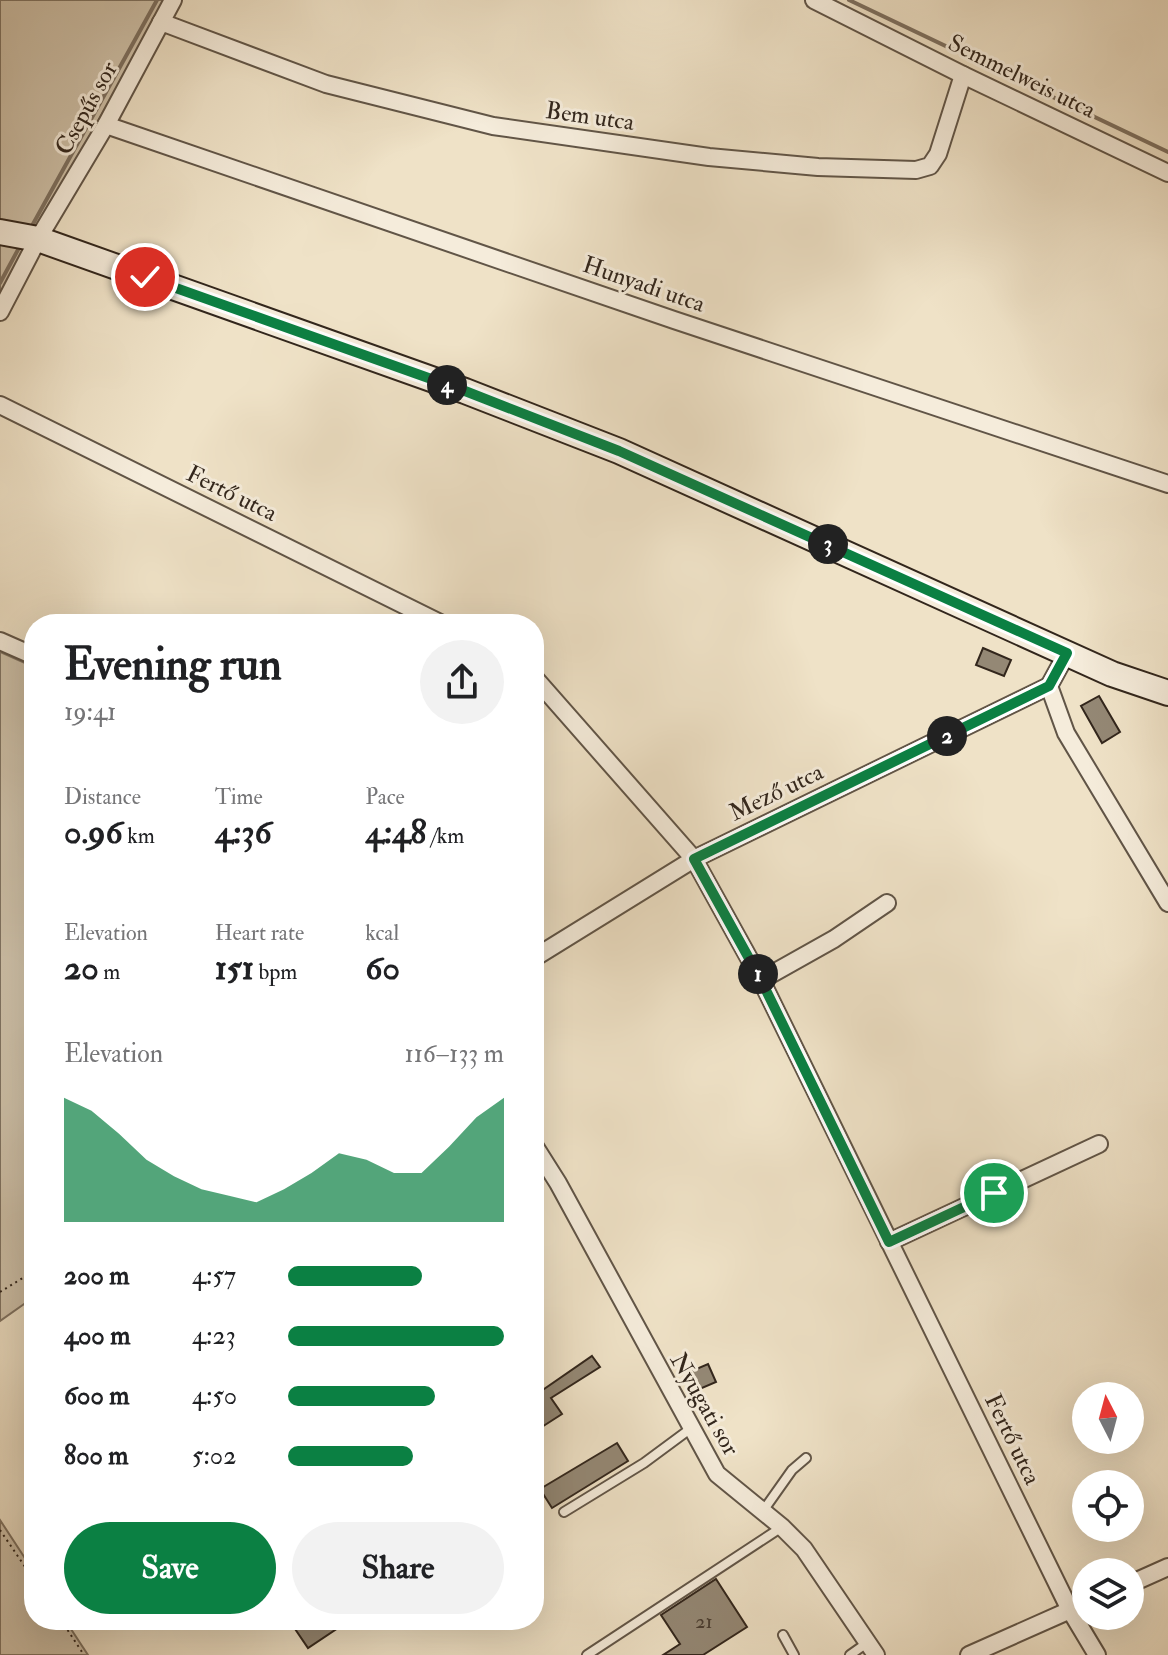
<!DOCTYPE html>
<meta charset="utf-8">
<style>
:root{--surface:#fff;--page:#f2f2f2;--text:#202124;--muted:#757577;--accent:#0b8043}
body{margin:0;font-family:"IM FELL Double Pica",serif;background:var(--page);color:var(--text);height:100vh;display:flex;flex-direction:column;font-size:30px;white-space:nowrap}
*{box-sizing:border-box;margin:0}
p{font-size:26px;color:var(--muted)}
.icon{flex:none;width:44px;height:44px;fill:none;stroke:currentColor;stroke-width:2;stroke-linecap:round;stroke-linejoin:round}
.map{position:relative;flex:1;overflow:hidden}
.side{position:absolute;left:24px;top:614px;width:520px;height:1016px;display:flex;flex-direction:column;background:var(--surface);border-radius:32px;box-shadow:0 8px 32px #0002}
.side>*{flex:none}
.needle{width:52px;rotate:354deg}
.controls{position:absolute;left:1072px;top:1382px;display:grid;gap:16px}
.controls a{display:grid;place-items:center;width:72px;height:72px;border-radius:50%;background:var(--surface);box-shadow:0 8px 32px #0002;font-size:40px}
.pin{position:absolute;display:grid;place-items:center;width:68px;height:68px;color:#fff;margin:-34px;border:4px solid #fff;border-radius:50%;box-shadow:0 2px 8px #0007}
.km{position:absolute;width:40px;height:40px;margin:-20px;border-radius:50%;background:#222;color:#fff;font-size:22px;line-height:40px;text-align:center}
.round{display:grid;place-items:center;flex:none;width:84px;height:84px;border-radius:42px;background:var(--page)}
.headline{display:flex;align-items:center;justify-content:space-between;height:136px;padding:0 40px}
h1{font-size:44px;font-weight:800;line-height:60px}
.stats{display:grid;grid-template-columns:repeat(3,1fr);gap:12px;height:136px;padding:8px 40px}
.stats div{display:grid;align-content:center}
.stats b{font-size:34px;font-weight:800}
.stats small{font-size:22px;font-weight:400}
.stats p{font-size:22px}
.chart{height:224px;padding:16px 40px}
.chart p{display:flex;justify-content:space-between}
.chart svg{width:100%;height:144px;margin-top:8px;fill:var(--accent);opacity:.7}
.cta{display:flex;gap:16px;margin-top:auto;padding:16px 40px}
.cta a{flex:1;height:92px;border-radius:48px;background:var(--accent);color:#fff;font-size:32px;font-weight:800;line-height:92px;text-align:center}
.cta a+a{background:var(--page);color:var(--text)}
ul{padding:0 40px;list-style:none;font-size:26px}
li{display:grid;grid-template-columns:128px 96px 1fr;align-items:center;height:60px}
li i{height:20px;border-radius:10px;background:var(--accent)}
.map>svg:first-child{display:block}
</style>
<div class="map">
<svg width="1168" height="1655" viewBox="0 0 1168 1655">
<rect width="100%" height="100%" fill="#efe2c7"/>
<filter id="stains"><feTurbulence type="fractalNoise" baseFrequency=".0025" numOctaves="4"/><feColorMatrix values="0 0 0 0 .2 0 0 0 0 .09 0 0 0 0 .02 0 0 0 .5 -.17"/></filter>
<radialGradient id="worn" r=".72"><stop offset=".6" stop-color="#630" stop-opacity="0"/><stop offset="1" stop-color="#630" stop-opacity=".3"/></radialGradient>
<g fill="#cfc2aa" stroke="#807463" stroke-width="2">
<path d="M 0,0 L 166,0 L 0,296 Z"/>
<path d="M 0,652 L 34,667 L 34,1297 L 0,1321 Z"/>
<path d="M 0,1520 L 34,1572 L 34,1620 L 65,1620 L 88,1655 L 0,1655 Z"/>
</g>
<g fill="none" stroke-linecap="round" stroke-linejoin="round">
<g stroke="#7d7060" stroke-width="4">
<path d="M 849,0 L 1168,152"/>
<path d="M 33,224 L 157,0"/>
<path d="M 0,283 L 20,246"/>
</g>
</g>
<g fill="#948875" stroke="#32261c" stroke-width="2">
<path d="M 983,648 L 1011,660 L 1004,676 L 976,665 Z"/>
<path d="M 1099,696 L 1120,732 L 1102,743 L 1081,706 Z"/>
<path d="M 592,1356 L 600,1367 L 551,1398 L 562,1414 L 534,1432 L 534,1396 Z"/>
<path d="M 708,1364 L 716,1382 L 695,1391 L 687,1373 Z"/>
<path d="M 617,1443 L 628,1461 L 552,1508 L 540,1489 Z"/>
<path d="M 716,1579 L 747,1627 L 703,1655 L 663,1655 L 680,1644 L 661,1615 Z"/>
<path d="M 289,1620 L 350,1620 L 308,1648 Z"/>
</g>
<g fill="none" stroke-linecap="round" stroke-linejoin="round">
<defs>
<g id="lane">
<path d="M 763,1511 L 792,1470 L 806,1458"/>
<path d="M 564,1512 L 644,1463 L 690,1429"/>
<path d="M 783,1635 L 794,1655"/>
<path d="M 587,1655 L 782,1527"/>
<path d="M 850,1655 L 867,1643"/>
</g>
<g id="street">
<path d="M 814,0 L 963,75 L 1168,173"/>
<path d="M 161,22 L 326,84 L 493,126 L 709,157 L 818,167 L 916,170 L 930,166 L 938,154 L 963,75"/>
<path d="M 106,125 L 674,320 L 1168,484"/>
<path d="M 0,312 L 38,239 L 106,125 L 173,0"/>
<path d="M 0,405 L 442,624"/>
<path d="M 0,641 L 34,656"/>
<path d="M 534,677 L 694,859 L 761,980 L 1070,1610 L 1097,1655"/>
<path d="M 1049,686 L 1066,733 L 1168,903"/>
<path d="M 1049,686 L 1067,653"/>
<path d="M 534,958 L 694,859 L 1049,686"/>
<path d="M 761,980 L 834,939 L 887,903"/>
<path d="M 534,1145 L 558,1183 L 717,1474 L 782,1527 L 804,1549 L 876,1655"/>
<path d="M 889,1242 L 1099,1144"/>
<path d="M 1130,1584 L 1168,1567"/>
<path d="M 969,1655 L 1086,1603"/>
</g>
<path id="secondary" d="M 0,232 L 38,239 L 465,391 L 619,451 L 1112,674 L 1168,693"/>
</defs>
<use href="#lane" stroke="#615547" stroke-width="12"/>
<use href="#street" stroke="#615547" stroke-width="20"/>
<use href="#secondary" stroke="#32261c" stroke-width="28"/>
<g stroke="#32261c" stroke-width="2" stroke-dasharray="2 4" stroke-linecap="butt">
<path d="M 0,1292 L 34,1271"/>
<path d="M 0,1530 L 34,1580"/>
<path d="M 61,1620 L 84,1655"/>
</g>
<use href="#lane" stroke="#f5ecdb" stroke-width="8"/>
<use href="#street" stroke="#f5ecdb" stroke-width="16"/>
<use href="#secondary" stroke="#f5ecdb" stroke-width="24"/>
</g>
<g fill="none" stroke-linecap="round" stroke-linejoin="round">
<defs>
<path id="route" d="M 145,277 L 465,391 L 619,451 L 1067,653 L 1049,686 L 694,859 L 761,980 L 889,1242 L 994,1193"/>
</defs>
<use href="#route" stroke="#fff" stroke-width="16"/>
<use href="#route" stroke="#0b8043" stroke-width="10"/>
</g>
<g text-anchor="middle" stroke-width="6" stroke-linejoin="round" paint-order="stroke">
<g font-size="20" fill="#4a3e32">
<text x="704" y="1628">21</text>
</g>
<g font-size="24" fill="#32261c" stroke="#f5ecdb">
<text transform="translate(1022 76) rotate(26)" y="8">Semmelweis utca</text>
<text transform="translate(86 108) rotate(-61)" y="8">Csepűs sor</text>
<text transform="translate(590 116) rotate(8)" y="8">Bem utca</text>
<text transform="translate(644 284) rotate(19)" y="8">Hunyadi utca</text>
<text transform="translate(232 493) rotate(26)" y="8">Fertő utca</text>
<text transform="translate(776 792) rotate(-26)" y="8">Mező utca</text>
<text transform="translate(705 1404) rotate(60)" y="8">Nyugati sor</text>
<text transform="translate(1013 1439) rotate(64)" y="8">Fertő utca</text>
</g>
</g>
<rect width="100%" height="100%" filter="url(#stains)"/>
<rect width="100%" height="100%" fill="url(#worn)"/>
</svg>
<div class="controls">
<a><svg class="needle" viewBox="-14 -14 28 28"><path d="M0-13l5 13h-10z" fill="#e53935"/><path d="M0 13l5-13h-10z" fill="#757577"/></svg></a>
<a><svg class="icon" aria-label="locate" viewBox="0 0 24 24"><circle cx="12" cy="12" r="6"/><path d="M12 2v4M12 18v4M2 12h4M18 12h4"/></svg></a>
<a><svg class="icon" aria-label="layers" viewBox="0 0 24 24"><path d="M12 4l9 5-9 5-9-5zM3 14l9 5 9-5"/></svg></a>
</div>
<div class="pin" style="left:994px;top:1193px;background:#1e9e55"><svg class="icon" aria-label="arrive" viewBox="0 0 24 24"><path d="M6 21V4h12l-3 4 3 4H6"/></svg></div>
<div class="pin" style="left:145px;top:277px;background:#d93025"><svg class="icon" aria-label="check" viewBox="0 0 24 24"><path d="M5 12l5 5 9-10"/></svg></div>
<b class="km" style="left:758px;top:974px">1</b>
<b class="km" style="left:947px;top:736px">2</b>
<b class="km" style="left:828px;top:544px">3</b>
<b class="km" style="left:447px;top:385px">4</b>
<section class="side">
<div class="headline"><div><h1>Evening run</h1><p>19:41</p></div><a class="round"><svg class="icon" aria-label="share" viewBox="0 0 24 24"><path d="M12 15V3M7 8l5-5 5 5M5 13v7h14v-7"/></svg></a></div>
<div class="stats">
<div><p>Distance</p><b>0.96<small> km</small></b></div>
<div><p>Time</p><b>4:36</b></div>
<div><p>Pace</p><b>4:48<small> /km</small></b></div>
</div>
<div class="stats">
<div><p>Elevation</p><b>20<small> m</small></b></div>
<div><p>Heart rate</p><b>151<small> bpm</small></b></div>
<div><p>kcal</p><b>60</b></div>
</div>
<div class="chart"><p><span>Elevation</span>116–133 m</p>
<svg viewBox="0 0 160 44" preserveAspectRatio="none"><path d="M0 44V6L10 10L20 17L30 25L40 30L50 34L60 36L70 38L80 34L90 29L100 23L110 25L120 29L130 29L140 21L150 12L160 6V44z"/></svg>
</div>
<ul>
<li><b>200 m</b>4:57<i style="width:62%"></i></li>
<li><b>400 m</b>4:23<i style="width:100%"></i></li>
<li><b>600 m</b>4:50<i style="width:68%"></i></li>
<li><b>800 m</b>5:02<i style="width:58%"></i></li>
</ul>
<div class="cta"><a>Save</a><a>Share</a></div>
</section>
</div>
